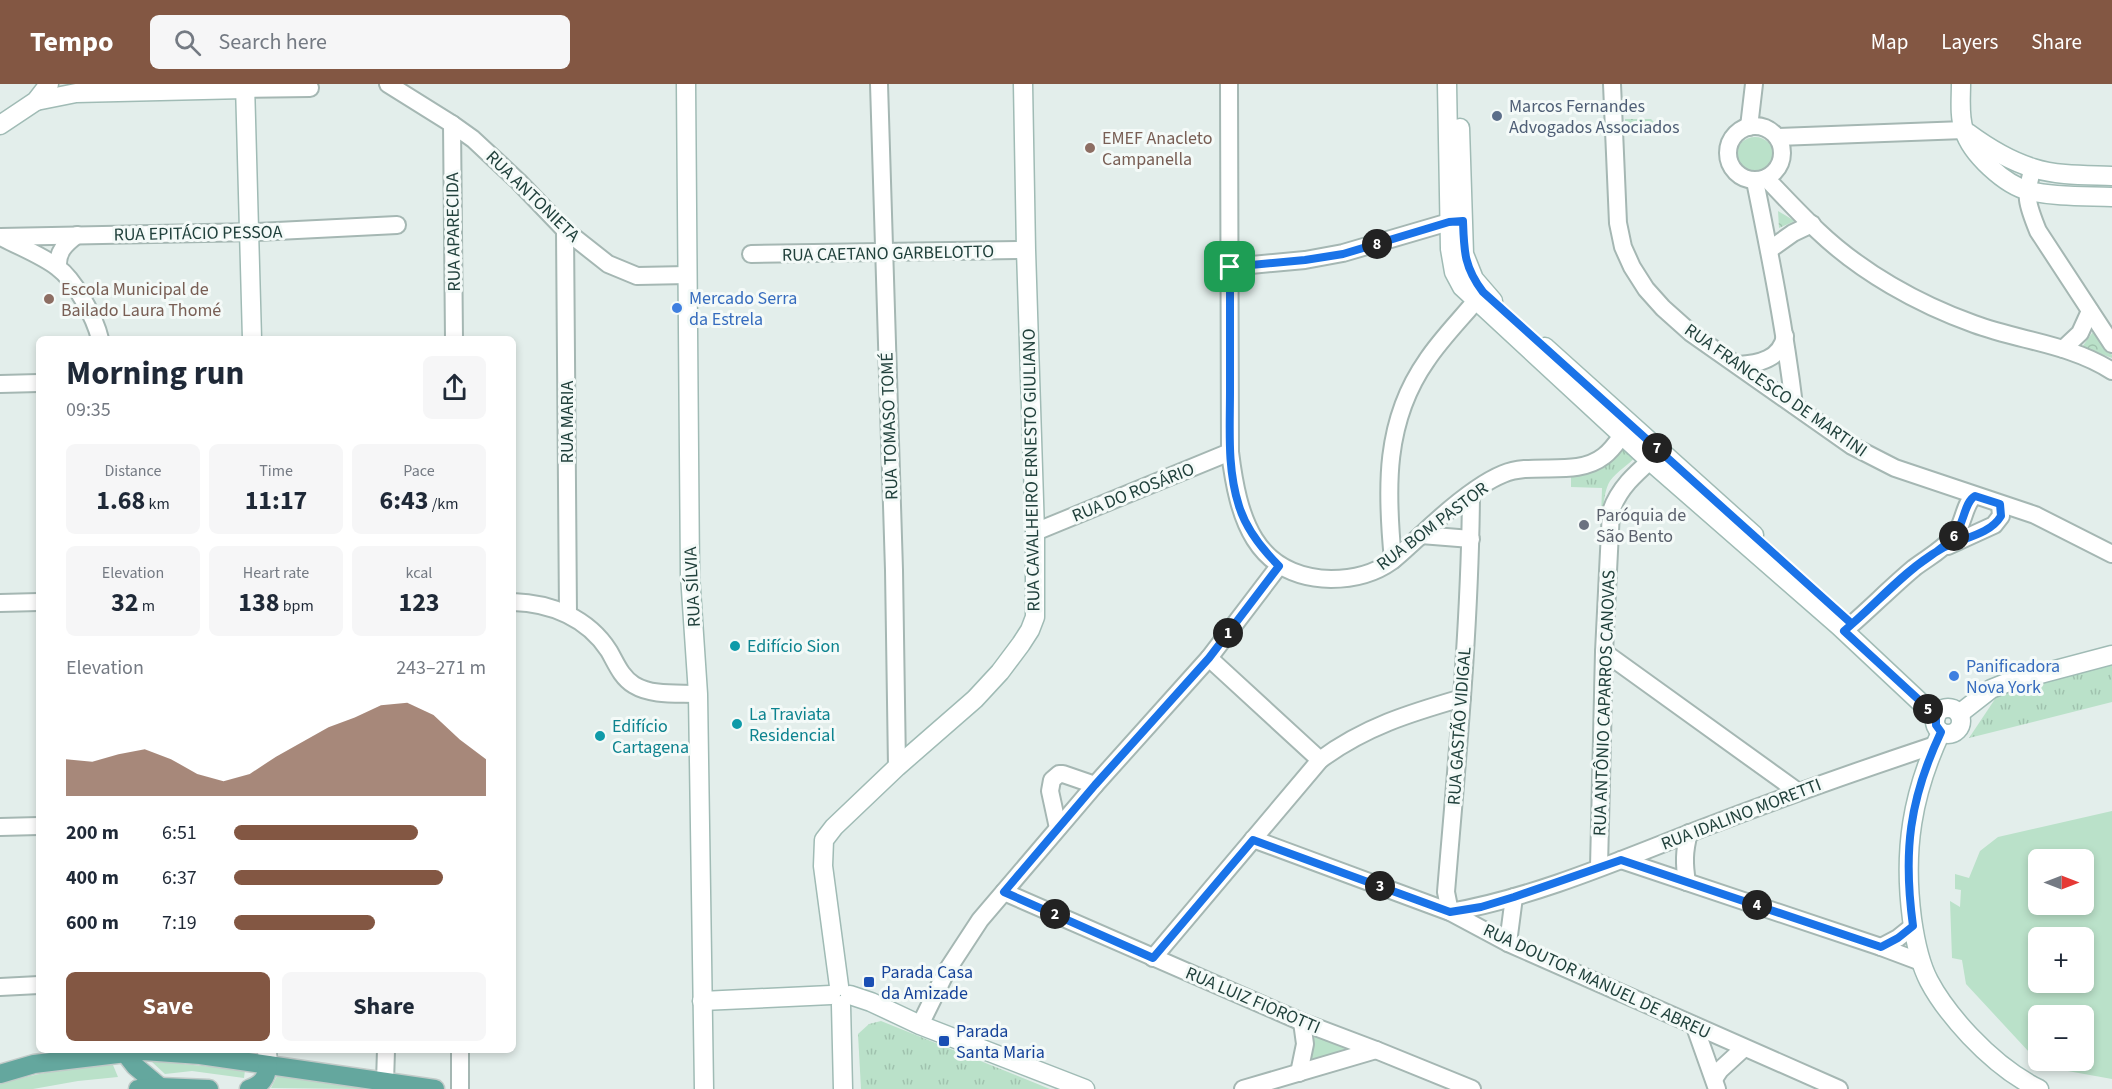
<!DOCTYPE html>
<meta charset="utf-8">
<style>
:root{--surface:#fff;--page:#f6f6f7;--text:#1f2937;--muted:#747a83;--accent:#835743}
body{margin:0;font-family:"Source Sans 3",sans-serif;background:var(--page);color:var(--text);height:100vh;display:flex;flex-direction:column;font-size:22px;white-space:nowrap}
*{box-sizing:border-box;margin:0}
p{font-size:20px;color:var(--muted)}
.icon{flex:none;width:33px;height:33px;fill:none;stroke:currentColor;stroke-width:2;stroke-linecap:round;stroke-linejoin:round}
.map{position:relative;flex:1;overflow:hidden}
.side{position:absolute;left:36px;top:252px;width:480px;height:717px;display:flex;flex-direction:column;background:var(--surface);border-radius:9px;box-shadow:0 3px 9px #0003}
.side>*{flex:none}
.needle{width:39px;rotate:90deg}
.buttons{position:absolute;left:2028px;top:765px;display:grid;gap:12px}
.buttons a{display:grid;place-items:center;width:66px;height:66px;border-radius:9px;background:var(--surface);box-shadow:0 3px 9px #0003;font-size:30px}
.pin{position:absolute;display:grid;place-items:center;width:51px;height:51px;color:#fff;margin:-26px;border-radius:12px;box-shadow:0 3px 9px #0006}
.km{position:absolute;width:30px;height:30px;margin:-15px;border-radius:50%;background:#222;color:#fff;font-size:16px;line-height:30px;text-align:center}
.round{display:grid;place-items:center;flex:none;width:63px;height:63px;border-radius:9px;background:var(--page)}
.head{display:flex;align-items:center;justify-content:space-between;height:102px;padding:0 30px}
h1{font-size:33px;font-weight:700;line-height:45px}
.metrics{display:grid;grid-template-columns:repeat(3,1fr);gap:9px;height:102px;padding:6px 30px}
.metrics div{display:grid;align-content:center;border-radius:9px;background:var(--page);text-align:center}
.metrics b{font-size:26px;font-weight:700}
.metrics small{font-size:16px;font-weight:400}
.metrics p{font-size:16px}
.chart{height:168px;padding:12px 30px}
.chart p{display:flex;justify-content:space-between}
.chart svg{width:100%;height:108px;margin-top:6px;fill:var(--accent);opacity:.7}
.primary-button{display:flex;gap:12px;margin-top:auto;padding:12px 30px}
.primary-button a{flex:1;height:69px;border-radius:9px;background:var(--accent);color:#fff;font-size:24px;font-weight:700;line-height:69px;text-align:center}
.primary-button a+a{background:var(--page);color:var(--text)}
ul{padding:0 30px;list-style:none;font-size:20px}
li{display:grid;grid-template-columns:96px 72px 1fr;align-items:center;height:45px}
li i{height:15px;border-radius:8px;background:var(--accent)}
header{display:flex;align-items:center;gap:36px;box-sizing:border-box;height:84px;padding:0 30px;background:var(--accent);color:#fff}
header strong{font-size:28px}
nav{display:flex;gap:33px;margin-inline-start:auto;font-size:21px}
.search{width:420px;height:54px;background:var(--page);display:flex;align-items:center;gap:15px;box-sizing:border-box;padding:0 21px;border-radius:9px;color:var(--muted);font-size:22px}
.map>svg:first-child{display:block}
</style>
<header>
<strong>Tempo</strong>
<div class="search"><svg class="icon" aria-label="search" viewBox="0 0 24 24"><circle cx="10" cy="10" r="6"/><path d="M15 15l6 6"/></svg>Search here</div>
<nav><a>Map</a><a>Layers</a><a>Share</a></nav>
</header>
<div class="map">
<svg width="2112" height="1005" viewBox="0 0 2112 1005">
<defs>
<pattern id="forest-crowns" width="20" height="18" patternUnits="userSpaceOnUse" patternTransform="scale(1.5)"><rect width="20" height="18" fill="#bae1c9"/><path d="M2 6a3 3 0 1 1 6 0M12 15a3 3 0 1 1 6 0" fill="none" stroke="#a0c2ae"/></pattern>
<pattern id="park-tufts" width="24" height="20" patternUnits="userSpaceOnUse" patternTransform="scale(1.5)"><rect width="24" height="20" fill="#bae1c9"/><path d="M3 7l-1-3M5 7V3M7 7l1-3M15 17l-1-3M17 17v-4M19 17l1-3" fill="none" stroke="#a0c2ae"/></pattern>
</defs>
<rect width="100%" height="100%" fill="#e3eeeb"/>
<g fill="#bae1c9" fill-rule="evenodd">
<circle cx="1755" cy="72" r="19"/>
<path d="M 2112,727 L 2112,995 L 2051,984 L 2041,977 L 2084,976 L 2084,932 L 2038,932 L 2038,975 L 2029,968 L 1966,900 L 1962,876 L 1952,874 L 1950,817 L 1960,823 L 1961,806 L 1955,805 L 1955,790 L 1969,794 L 1980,767 L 1998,753 ZM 2038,776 L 2084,776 L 2084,820 L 2038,820 ZM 2038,854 L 2084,854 L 2084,898 L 2038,898 Z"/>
<path d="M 1311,946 L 1362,967 L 1308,982 Z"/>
<path d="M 151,977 L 245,986 L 244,994 L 192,987 L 165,990 Z"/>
<path d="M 109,979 L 113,981 L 118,993 L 78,997 L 33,1005 L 0,1005 L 0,1000 C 36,989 72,984 109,979 Z"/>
<path d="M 277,992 L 367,1005 L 271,1004 Z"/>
</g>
<g fill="url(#forest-crowns)">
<path d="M 1625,35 L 1651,35 L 1654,38 L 1625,52 Z"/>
<path d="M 1778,127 L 1795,137 L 1779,144 Z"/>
<path d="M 2095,245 L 2112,271 L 2112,274 L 2082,263 Z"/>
</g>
<g fill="url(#park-tufts)">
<path d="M 1622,363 L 1637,371 C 1629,381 1617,387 1610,397 C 1600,413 1604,448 1603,467 L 1600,463 L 1602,404 L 1571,403 L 1571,392 Z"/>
<path d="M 2112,577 L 2112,618 L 1969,654 L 1999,609 Z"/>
<path d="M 881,937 L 1050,1005 L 861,1005 L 858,950 L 869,940 Z"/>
</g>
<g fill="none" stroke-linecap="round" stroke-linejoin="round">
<defs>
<g id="street">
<path d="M 388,0 L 452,40 L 473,55 L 518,97 L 565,146 L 608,180 L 637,192 L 688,191"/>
<path d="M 879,0 L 894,486 L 897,683"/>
<path d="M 1229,0 L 1230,368 C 1238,433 1254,493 1331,495 C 1353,495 1374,490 1392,477 C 1401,470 1410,461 1419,453 C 1440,433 1476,401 1503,390 C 1534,377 1576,394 1604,372 C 1615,364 1621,351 1630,341"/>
<path d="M 1612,0 L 1618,139 L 1623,163 L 1632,183 L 1646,205 L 1663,224 L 1691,249 L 1852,362 L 1895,384 L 2035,431 L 2112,470"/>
<path d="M 245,5 L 310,4"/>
<path d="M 452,40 L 454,255"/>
<circle cx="1755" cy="69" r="27"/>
<path d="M 1749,43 L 1754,0"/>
<path d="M 1777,53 L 1964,46"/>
<path d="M 2033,84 C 2024,112 2027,120 2038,147 L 2112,260"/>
<path d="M 1766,94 C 1783,112 1800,130 1818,147 C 1861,188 1918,220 1974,240 C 2020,257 2070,260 2112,287"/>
<path d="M 1755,97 C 1770,171 1785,246 1794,321"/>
<path d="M 565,146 L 568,530"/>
<path d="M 0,153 L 257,148 L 397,141"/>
<path d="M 3,154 C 20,163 41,171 57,183 C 75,196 95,234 100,255"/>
<path d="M 1769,166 L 1793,149 L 1812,140"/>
<path d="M 751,170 L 1026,166"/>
<path d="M 58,183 C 57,168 65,160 77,151"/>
<path d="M 1230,183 L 1305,176 L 1343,169 L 1449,138 L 1462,137"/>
<path d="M 2063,265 L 2080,249 L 2090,227"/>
<path d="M 1738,281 C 1759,280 1781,275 1785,252"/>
<path d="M 0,300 L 39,299"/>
<path d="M 1471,410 C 1470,543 1457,676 1446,808 L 1450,828 C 1532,814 1618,777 1695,747 C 1775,716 1854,688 1935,661"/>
<path d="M 1035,448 L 1230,368"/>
<path d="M 1421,451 L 1471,455"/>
<path d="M 1948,462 L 1994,441 L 2001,432 L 2000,420"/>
<path d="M 1393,476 C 1386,405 1384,337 1427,276 C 1443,252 1465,231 1483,208"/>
<path d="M 513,518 C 551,519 588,534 609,567 C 616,579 621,593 634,601 C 652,612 677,609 698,610"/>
<path d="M 0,519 L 39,518"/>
<path d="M 1844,547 C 1868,527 1890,504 1914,484 C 1927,474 1943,466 1954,452 C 1964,441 1964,418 1975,412"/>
<path d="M 1604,568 L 1797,707"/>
<path d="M 1209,574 L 1320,676"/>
<path d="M 0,743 L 39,742"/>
<path d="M 1058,744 L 1050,707 L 1052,696 L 1059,690 L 1063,690 L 1095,701"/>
<path d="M 1253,755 L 1450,828 L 1508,859 L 1839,1005"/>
<path d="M 1621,776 L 1881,863 L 1921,878"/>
<path d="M 1599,783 L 1604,568 L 1611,427 C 1620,401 1640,386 1660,368"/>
<path d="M 1687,798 C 1684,780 1684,767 1689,749"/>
<path d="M 1004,808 L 1302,938 L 1376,966 L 1472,1005"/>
<path d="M 1508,859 L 1514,813"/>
<path d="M 1881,863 L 1898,854 L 1913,842"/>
<path d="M 1153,874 L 1320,676 C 1364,643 1410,629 1462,614"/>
<path d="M 0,903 L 39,901"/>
<path d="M 920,941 L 946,888 L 980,836 L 1095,701 L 1209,574 L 1279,482"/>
<path d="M 1695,943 L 1717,1005"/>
<path d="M 460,966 L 460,1005"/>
<path d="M 1299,989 L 1305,960 L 1302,938"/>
<path d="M 1714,995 L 1720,986 L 1744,964"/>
<path d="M 385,998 L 386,966"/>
<path d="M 1243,1005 L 1376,966"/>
</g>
<g id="secondary">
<path d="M 245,0 L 252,255"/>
<path d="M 686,0 L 690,491 L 698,610 L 704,1005"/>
<path d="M 1447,0 L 1450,165 L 1454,188 L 1462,203 L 1650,377 L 1839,542 L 1936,633"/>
<path d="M 1961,0 C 1961,14 1959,32 1964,46 C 1971,70 2005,101 2029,107 C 2056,113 2085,112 2112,113"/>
<path d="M 36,17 L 76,9 L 245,5"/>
<path d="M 0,41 L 36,17 L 49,0"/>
<path d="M 1460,44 L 1464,170 L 1474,195 L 1493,217"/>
<path d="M 1968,49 C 1987,63 2010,77 2033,84 C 2058,92 2086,91 2112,92"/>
<path d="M 1545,263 L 1754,451"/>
<circle cx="1948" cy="637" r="13"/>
<path d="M 1959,630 L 1991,605 L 2006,599 L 2112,571"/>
<path d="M 1941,648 C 1912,710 1903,766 1912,835 C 1915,856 1919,878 1929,897 C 1939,916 1955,936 1970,952 C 1989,972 2014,993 2039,1005"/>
<path d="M 839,902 L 823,782 L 824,756 L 834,743 L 897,683 L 975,615 L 1000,588 L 1021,560 L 1030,546 L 1035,533 L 1035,448 L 1026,166 L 1023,0"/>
<path d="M 850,911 L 871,918 L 920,941 L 1085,1005"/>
<path d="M 702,917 L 831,911"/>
<path d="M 841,921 L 843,1005"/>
<path d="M 267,966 L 268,981"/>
</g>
<g id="primary">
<path d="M 124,968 L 135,982 L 160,1003"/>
<path d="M 0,990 L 34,980 L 143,967 L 200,971 L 435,1005"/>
<path d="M 138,1005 L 160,1003 L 209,1005"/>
<path d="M 249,1005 C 262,1000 266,995 268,981"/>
</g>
</defs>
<use href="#street" stroke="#a5b7b3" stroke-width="20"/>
<use href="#secondary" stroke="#a0bbb5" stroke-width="21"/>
<use href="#primary" stroke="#c1cac8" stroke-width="21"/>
<use href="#street" stroke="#fff" stroke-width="16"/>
<use href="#secondary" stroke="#fff" stroke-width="18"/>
<use href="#primary" stroke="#64a79e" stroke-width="18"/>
</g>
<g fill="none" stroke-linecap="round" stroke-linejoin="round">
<defs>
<path id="route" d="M 1230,183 C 1230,225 1230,266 1230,307 C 1230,346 1227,385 1239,422 C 1246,445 1262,465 1279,482 L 1209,574 L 1095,701 L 1004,808 L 1153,874 L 1253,756 L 1450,828 L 1481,823 L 1514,813 L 1621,776 L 1881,863 L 1898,854 L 1913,842 C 1903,768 1909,716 1941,648 L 1936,641 L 1936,633 L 1931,627 L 1844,547 C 1876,520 1904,486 1941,465 C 1960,454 1989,452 2001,432 L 2000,420 L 1975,412 C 1964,418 1964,441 1954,452 C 1943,465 1928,473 1914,484 C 1893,501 1873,522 1852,540 L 1483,208 C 1464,183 1464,167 1463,137 L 1449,138 L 1343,170 L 1305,176 L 1230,183"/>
</defs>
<use href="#route" stroke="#fff" stroke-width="12"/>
<use href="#route" stroke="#1a73e8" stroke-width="8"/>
</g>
<circle fill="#5c6f8a" stroke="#f4faf8" stroke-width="2" cx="1497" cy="32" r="6"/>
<g fill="#8d6e63" stroke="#f4faf8" stroke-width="2">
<circle cx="1090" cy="64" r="6"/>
<circle cx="49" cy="215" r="6"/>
</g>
<g fill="#3f7fe0" stroke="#f4faf8" stroke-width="2">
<circle cx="677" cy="224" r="6"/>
<circle cx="1954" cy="592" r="6"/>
</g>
<circle fill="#6b7280" stroke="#f4faf8" stroke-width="2" cx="1584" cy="441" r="6"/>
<g fill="#0f9aa8" stroke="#f4faf8" stroke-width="2">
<circle cx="735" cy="562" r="6"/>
<circle cx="737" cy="640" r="6"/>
<circle cx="600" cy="652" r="6"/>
</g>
<g fill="#1a4fb4" stroke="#f4faf8" stroke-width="2">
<rect x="863" y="892" width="12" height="12" rx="3"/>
<rect x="938" y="951" width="12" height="12" rx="3"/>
</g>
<g text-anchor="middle" stroke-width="6" stroke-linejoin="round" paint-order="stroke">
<g font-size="18" fill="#4e5e75" stroke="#f4faf8" text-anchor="start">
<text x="1509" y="28">Marcos Fernandes<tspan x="1509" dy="21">Advogados Associados</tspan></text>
</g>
<g font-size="18" fill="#785e54" stroke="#f4faf8" text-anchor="start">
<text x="1102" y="60">EMEF Anacleto<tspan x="1102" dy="21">Campanella</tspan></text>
<text x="61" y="211">Escola Municipal de<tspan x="61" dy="21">Bailado Laura Thomé</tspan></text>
</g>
<g font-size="18" fill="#21413c" stroke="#f4faf8">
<text transform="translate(533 112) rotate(44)" y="6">RUA ANTONIETA</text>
<text transform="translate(453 148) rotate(-91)" y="6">RUA APARECIDA</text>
<text transform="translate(198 149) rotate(-1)" y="6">RUA EPITÁCIO PESSOA</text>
<text transform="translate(888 169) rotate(-1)" y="6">RUA CAETANO GARBELOTTO</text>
<text transform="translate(1776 306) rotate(35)" y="6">RUA FRANCESCO DE MARTINI</text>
<text transform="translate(567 338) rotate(-90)" y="6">RUA MARIA</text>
<text transform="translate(889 342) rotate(-92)" y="6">RUA TOMASO TOMÉ</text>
<text transform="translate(1031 386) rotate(-91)" y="6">RUA CAVALHEIRO ERNESTO GIULIANO</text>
<text transform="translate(1133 408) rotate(-22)" y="6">RUA DO ROSÁRIO</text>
<text transform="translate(1432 442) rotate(-37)" y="6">RUA BOM PASTOR</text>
<text transform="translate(692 503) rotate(-93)" y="6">RUA SÍLVIA</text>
<text transform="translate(1604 619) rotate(-88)" y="6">RUA ANTÔNIO CAPARROS CANOVAS</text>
<text transform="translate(1459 642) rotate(-86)" y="6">RUA GASTÃO VIDIGAL</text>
<text transform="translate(1741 730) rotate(-21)" y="6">RUA IDALINO MORETTI</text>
<text transform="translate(1597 897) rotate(25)" y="6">RUA DOUTOR MANUEL DE ABREU</text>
<text transform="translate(1253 916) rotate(23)" y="6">RUA LUIZ FIOROTTI</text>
</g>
<g font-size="18" fill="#366cbe" stroke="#f4faf8" text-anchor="start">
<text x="689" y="220">Mercado Serra<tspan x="689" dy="21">da Estrela</tspan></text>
<text x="1966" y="588">Panificadora<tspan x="1966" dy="21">Nova York</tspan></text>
</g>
<g font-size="18" fill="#5b616d" stroke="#f4faf8" text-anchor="start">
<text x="1596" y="437">Paróquia de<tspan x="1596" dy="21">São Bento</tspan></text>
</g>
<g font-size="18" fill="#0d838f" stroke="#f4faf8" text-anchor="start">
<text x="747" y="568">Edifício Sion</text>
<text x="749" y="636">La Traviata<tspan x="749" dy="21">Residencial</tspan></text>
<text x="612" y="648">Edifício<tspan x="612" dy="21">Cartagena</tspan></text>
</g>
<g font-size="18" fill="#164399" stroke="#f4faf8" text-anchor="start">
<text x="881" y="894">Parada Casa<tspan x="881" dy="21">da Amizade</tspan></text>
<text x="956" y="953">Parada<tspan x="956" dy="21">Santa Maria</tspan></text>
</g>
</g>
</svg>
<div class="buttons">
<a><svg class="needle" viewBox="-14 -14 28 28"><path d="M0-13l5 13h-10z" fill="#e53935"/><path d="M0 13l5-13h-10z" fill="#747a83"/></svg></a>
<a>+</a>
<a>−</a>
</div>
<div class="pin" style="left:1230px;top:183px;background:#1e9e55"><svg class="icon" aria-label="arrive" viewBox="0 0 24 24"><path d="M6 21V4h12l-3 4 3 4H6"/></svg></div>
<b class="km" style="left:1228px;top:549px">1</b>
<b class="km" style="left:1055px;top:830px">2</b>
<b class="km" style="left:1380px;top:802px">3</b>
<b class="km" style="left:1757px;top:821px">4</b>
<b class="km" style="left:1928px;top:625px">5</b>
<b class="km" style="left:1954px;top:452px">6</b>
<b class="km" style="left:1657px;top:364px">7</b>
<b class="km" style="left:1377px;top:160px">8</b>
<section class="side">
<div class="head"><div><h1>Morning run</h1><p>09:35</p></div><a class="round"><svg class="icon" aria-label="share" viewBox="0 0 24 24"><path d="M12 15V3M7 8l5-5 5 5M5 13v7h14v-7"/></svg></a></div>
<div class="metrics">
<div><p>Distance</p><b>1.68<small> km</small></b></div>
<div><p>Time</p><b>11:17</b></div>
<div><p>Pace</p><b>6:43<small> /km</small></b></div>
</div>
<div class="metrics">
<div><p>Elevation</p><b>32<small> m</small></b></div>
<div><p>Heart rate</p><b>138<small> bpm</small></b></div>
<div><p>kcal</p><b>123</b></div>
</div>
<div class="chart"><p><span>Elevation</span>243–271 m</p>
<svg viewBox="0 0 160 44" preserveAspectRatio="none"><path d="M0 44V29L10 30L20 27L30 25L40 29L50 35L60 38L70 35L80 28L90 22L100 16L110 12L120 7L130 6L140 11L150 21L160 29V44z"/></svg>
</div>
<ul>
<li><b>200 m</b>6:51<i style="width:73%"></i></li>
<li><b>400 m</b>6:37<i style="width:83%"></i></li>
<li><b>600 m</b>7:19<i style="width:56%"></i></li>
</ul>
<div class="primary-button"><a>Save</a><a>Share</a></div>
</section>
</div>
